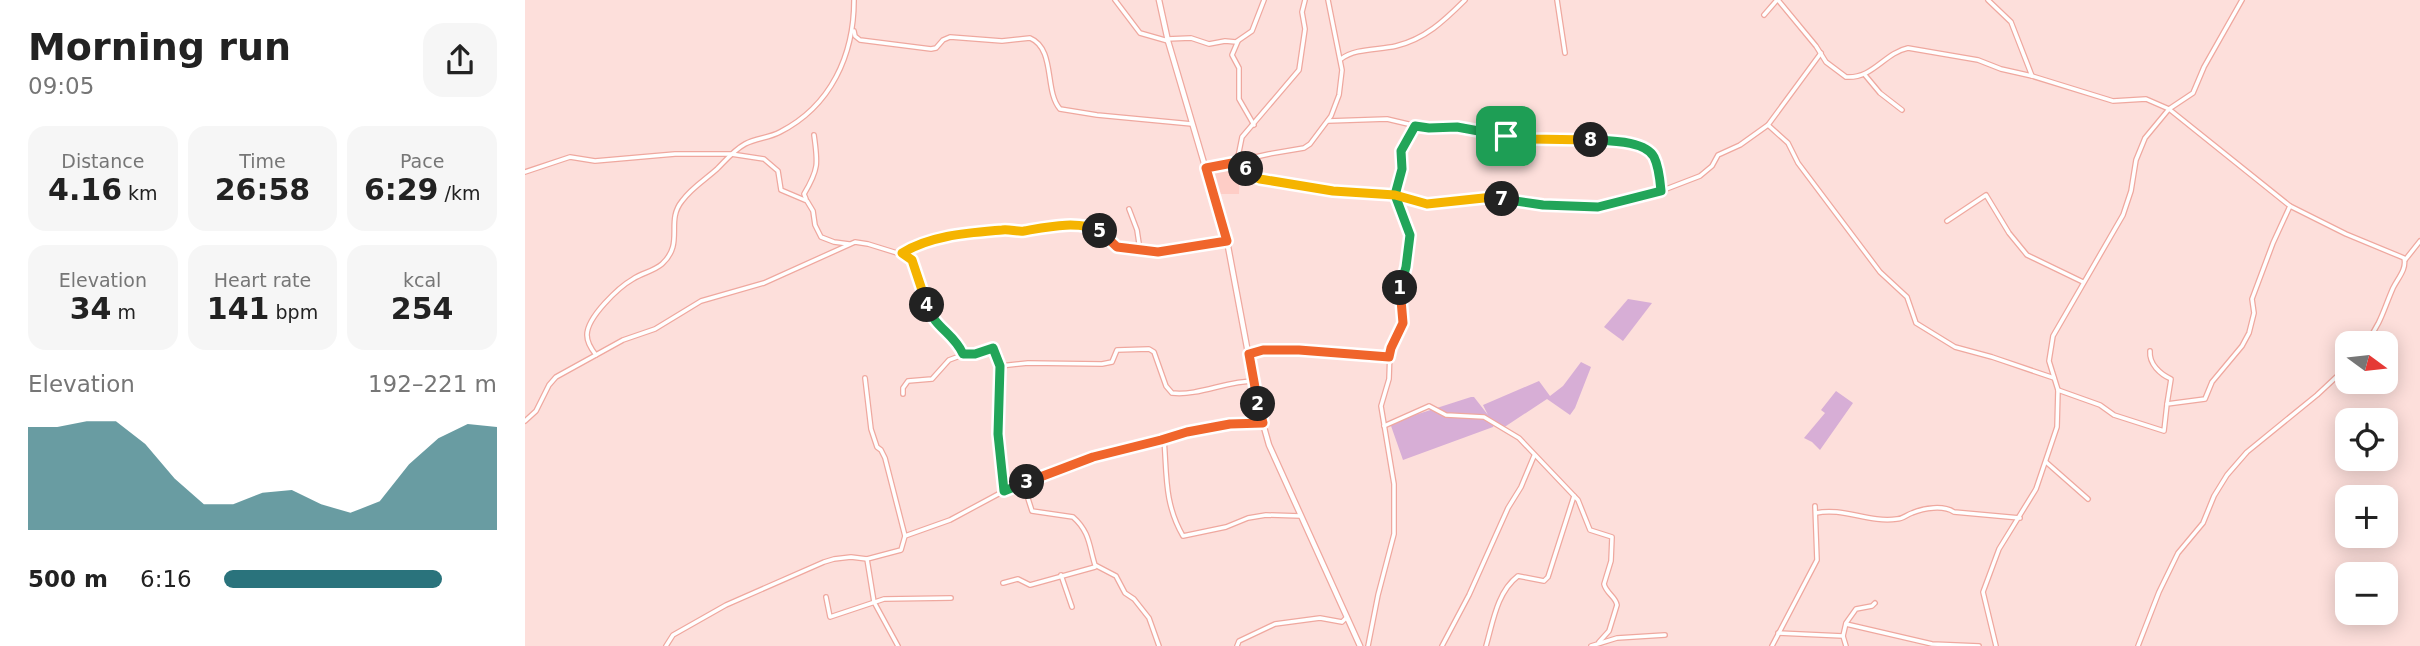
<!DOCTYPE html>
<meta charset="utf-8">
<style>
:root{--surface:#fff;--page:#f6f6f6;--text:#222;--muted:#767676;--accent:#2a737c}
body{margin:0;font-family:"DejaVu Sans",sans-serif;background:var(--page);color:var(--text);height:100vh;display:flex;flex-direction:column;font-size:26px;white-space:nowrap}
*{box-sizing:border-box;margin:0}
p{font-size:23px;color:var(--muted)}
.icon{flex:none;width:38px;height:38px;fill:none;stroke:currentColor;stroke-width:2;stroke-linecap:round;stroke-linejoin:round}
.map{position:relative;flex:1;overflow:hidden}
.details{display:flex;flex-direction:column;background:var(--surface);width:525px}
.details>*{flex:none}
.needle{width:46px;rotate:105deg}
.tools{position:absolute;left:1810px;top:331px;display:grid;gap:14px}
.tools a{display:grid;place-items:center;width:63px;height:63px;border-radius:14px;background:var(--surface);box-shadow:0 4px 18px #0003;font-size:35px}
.pin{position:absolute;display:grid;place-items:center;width:60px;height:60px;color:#fff;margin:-30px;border-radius:14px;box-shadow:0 4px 10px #0006}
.km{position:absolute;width:35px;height:35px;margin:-18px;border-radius:50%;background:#222;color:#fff;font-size:19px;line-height:35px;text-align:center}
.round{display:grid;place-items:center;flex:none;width:74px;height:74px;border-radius:21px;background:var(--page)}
.headline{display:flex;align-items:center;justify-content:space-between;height:119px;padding:0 28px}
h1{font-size:38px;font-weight:800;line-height:52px}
.metrics{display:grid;grid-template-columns:repeat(3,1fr);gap:10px;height:119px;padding:7px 28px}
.metrics div{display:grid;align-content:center;border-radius:18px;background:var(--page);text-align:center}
.metrics b{font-size:30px;font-weight:800}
.metrics small{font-size:19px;font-weight:400}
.metrics p{font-size:19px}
.chart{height:196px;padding:14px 28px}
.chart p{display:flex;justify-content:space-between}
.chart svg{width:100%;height:126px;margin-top:7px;fill:var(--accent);opacity:.7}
ul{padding:0 28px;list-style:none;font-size:23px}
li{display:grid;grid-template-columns:112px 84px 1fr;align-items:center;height:52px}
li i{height:18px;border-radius:9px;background:var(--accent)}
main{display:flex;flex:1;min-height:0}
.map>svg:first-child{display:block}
</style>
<main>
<section class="details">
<div class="headline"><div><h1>Morning run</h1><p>09:05</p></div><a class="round"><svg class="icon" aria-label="share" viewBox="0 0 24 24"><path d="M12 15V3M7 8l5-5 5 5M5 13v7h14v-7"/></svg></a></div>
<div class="metrics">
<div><p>Distance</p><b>4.16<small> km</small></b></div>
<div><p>Time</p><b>26:58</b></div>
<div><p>Pace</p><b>6:29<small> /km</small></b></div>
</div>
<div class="metrics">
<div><p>Elevation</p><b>34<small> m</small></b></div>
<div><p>Heart rate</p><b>141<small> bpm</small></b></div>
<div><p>kcal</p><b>254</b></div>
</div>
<div class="chart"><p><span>Elevation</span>192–221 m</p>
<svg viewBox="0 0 160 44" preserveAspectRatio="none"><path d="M0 44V8L10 8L20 6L30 6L40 14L50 26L60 35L70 35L80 31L90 30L100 35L110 38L120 34L130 21L140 12L150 7L160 8V44z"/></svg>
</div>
<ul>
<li><b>500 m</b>6:16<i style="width:80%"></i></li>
</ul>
</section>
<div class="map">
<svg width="1895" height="646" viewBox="0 0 1895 646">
<rect width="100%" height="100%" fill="#fddfdb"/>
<path fill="#fecdc6" d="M 715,164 L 714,194 L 692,194 L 684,169 Z"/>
<g fill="#d7aed6">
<path d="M 1103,299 L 1127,303 L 1098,341 L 1079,327 Z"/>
<path d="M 1056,362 L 1066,367 L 1050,408 L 1045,415 L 1022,399 L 978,428 L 969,425 L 968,427 L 878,460 L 865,423 L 946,397 L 949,397 L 963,415 L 958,405 L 1014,381 L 1025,396 L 1038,386 Z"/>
<path d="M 1311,391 L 1328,403 L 1295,450 L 1287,442 L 1279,438 L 1300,413 L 1296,410 Z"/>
</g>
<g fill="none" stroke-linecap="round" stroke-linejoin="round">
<defs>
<g id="minor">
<path d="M 590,0 L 615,33 L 643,41"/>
<path d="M 1032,0 L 1040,53"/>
<path d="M 1253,0 L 1291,46 L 1301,62 L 1321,77 C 1348,79 1359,53 1383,48 L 1453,60 L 1476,69 L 1507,76 L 1588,101 L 1621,99 L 1644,109 L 1765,206 L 1748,243 L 1727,299 L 1729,313 L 1724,333 L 1717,346 L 1687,382 L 1680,399 L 1642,404 L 1639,431 L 1589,415 L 1575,405 L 1533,390"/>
<path d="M 1463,0 L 1486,22 L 1507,76"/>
<path d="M 1239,15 L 1252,0"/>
<path d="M 329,31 L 330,36 L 335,40 L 406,49 L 411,48 L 418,40 L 425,37 L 477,41 L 505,38 C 531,49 519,91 535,109 L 572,115 L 667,124"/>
<path d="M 642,39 L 666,38 L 684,44 L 700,41 L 711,42 L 727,31 L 739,0"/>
<path d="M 713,41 L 707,55 L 714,68 L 714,99 L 729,125"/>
<path d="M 816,59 C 830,48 854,50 871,46 C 900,39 919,21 940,0"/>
<path d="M 1340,75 L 1355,93 L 1377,110"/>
<path d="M 803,121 L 862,119 L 900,128 L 932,127 L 998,139 L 1100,142 L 1122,150 L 1128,156 L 1136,191"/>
<path d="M 1243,125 L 1263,143 L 1273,163 L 1355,272 L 1382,297 L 1391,323 L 1430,347 L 1467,357 L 1529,378"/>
<path d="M 723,160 L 721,171 L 730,177 L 809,191 L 870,195 L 902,204 L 968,197 L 1018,205 L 1073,207 L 1136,191 L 1175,176 L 1187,166 L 1193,155 L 1215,145 L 1243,125 L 1296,53"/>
<path d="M 712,162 L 717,137 L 774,70 L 780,29 L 777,12 L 780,0"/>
<path d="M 681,168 L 744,154 L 779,148 L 785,144 L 806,116 L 814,95 L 817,70 L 803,0"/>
<path d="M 0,172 L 45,157 L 70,161 L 150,154 L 206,154 L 239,159 L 253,171 L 256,190 L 282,201 L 288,211 L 290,225 L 296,237 L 309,242 L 324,244"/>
<path d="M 281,199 L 279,194 C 294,169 293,163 289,135"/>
<path d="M 1765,206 L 1821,234 L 1879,258 C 1882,269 1873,278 1868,288 C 1858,311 1857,321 1841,343"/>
<path d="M 604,209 L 612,230 L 615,250"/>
<path d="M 1422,221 L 1461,195 L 1484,233 L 1502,255 L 1558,282"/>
<path d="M 379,252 L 394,244 L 432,235 L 477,230 L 498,231 L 524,227 L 568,228 L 575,231 L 592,247 L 633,252 L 701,241"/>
<path d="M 1880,260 L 1895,241"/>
<path d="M 1625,351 C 1624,364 1635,374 1646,379 L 1642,404"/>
<path d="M 724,354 L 738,350 L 774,350 L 864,357"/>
<path d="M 71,355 C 67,350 62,342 62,335 C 62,317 94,287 108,279 C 117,273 129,271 137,264 C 160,243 140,222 157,201 C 166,188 181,179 192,169 C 201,160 209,150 220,144 C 231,138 244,138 255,132 C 306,106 329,55 329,0"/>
<path d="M 475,366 L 503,363 L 577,364 L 587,362 L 592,350 L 624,349 L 629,352 L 641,386 L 647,393 C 674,396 701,381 729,381"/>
<path d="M 340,378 L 346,429 L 352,447 L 356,450 L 360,458 L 380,536"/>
<path d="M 378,394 L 378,388 L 383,381 L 407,379 L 424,360 L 440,354"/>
<path d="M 0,421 L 11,411 L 24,385 L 31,377 L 98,340 L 130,329 L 176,301 L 239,283 L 330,242 L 343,244 L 385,257 L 406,316 L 418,331 L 431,340 L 437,354 L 450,354 L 468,348 L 475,366 L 473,434 L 479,491"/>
<path d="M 859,426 L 904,406 L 921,415 L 959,417 L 994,438 L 1053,500 L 1065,530 L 1087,537 L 1086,561 L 1079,584 C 1081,593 1091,597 1092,605 L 1084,631 L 1074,642"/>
<path d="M 639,439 C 642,475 639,503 658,536 L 701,527 L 723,518 L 741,515 L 776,516"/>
<path d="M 1521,462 L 1563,499"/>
<path d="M 495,485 L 499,486 L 507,511 L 548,517 C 565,532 564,546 570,565 L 591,576 L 600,593 L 609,599 L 624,618 L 634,646"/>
<path d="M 1291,513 C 1318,507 1343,523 1372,519 C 1378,519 1381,515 1387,513 C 1399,508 1418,505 1429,512 L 1495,518"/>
<path d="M 342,559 L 349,602 L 373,646"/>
<path d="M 536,575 L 547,607"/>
<path d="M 478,583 L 493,579 L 505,585 L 570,567"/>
<path d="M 301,597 L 305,617 L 359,599 L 426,598"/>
<path d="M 1321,624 L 1407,644 L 1454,646"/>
<path d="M 1253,633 L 1318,636 L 1321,646"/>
<path d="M 1318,636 L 1321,623 L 1331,609 L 1347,606 L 1350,603"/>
<path d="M 141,646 L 148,635 L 201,605 L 299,562 L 309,559 L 326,557 L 342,559 L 376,550 L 380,536 L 425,520 L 479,491 L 567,457 L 681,428 L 738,423"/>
<path d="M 712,646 L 714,641 L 750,624 L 795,618 L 817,622 L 822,617"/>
<path d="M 843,646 L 853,595 L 869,534 L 869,484 L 856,406 L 864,379 L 865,350 L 876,331 L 879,320 L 875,285 L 881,267 L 885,235 L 870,195 L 877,169 L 876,151 L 890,126"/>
<path d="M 917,646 L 944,595 L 983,508 L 996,487 L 1009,456"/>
<path d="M 961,646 C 968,622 972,592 993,576 L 1019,581 L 1023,577 L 1049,496"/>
<path d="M 1066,646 L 1092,638 L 1140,635"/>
<path d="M 1247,646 L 1292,560 L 1290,506"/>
<path d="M 1471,646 L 1458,592 L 1474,549 L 1511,489 L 1532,427 L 1533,390 L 1524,361 L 1528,336 L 1598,215 L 1606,191 L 1611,160 L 1620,138 L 1644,109 L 1668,93 L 1679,67 L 1717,0"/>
<path d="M 1613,646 L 1634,592 L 1653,553 L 1678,523 L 1689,496 L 1702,475 L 1722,452 L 1792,395 L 1822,367"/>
</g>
<path id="tertiary" d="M 634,0 L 643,41 L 702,241 L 733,406 L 744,445 L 835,646"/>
</defs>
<use href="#minor" stroke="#efa89f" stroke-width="6"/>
<use href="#tertiary" stroke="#efa89f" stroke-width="7"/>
<use href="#minor" stroke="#fff" stroke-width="3.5"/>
<use href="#tertiary" stroke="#fff" stroke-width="4.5"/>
</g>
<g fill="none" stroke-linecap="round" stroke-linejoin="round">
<defs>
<path id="split-1" d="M 875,288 L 881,267 L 885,235 L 870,195 L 877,169 L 876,151 L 890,126 L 904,128 L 932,127 L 981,136"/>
<path id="split-2" d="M 733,404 L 724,354 L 738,350 L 774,350 L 864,357 L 866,348 L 878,323 L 875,288"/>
<path id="split-3" d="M 502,482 L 568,457 L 636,440 L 662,432 L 705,424 L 738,423 L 733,404"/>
<path id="split-4" d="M 402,305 C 410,329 428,332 438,354 L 450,354 L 468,348 L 475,366 L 473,434 L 479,491 L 502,482"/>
<path id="split-5" d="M 402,305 L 387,260 L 377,253 C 407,235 443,233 477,230 C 485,229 492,232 499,231 C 522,227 553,220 575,231"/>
<path id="split-6" d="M 575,231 L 592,247 L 633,252 L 702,241 L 681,168 L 723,160 L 721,169"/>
<path id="split-7" d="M 721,169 L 725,175 L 735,179 L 808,191 L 870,195 L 902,204 L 968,197 L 977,199"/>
<path id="split-8" d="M 977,199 L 1018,205 L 1073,207 L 1136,191 C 1135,180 1134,167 1129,157 C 1120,140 1083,141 1066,140"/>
<path id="split-9" d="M 981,136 L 1006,139 L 1066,140"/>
</defs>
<use href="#split-1" stroke="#fff" stroke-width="14"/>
<use href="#split-2" stroke="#fff" stroke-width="14"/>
<use href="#split-3" stroke="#fff" stroke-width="14"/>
<use href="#split-4" stroke="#fff" stroke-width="14"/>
<use href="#split-5" stroke="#fff" stroke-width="14"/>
<use href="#split-6" stroke="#fff" stroke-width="14"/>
<use href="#split-7" stroke="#fff" stroke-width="14"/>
<use href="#split-8" stroke="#fff" stroke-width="14"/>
<use href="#split-9" stroke="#fff" stroke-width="14"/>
<use href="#split-1" stroke="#22a559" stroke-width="9"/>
<use href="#split-2" stroke="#f0652b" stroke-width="9"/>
<use href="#split-3" stroke="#f0652b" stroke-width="9"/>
<use href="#split-4" stroke="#22a559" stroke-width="9"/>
<use href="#split-5" stroke="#f5b400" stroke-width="9"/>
<use href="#split-6" stroke="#f0652b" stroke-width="9"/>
<use href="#split-7" stroke="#f5b400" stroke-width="9"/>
<use href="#split-8" stroke="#22a559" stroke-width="9"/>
<use href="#split-9" stroke="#f5b400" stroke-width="9"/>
</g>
</svg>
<div class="tools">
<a><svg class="needle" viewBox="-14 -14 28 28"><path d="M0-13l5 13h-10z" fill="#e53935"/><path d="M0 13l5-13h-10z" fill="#767676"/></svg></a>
<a><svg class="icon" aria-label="locate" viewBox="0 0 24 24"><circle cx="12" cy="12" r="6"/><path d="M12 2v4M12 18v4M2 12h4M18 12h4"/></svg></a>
<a>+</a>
<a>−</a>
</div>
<div class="pin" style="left:981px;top:136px;background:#1e9e55"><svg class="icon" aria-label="arrive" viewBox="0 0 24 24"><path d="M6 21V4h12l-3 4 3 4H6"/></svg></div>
<b class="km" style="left:875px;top:288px">1</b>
<b class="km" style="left:733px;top:404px">2</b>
<b class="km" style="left:502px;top:482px">3</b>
<b class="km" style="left:402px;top:305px">4</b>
<b class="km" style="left:575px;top:231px">5</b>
<b class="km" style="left:721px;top:169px">6</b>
<b class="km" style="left:977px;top:199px">7</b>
<b class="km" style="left:1066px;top:140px">8</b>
</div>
</main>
